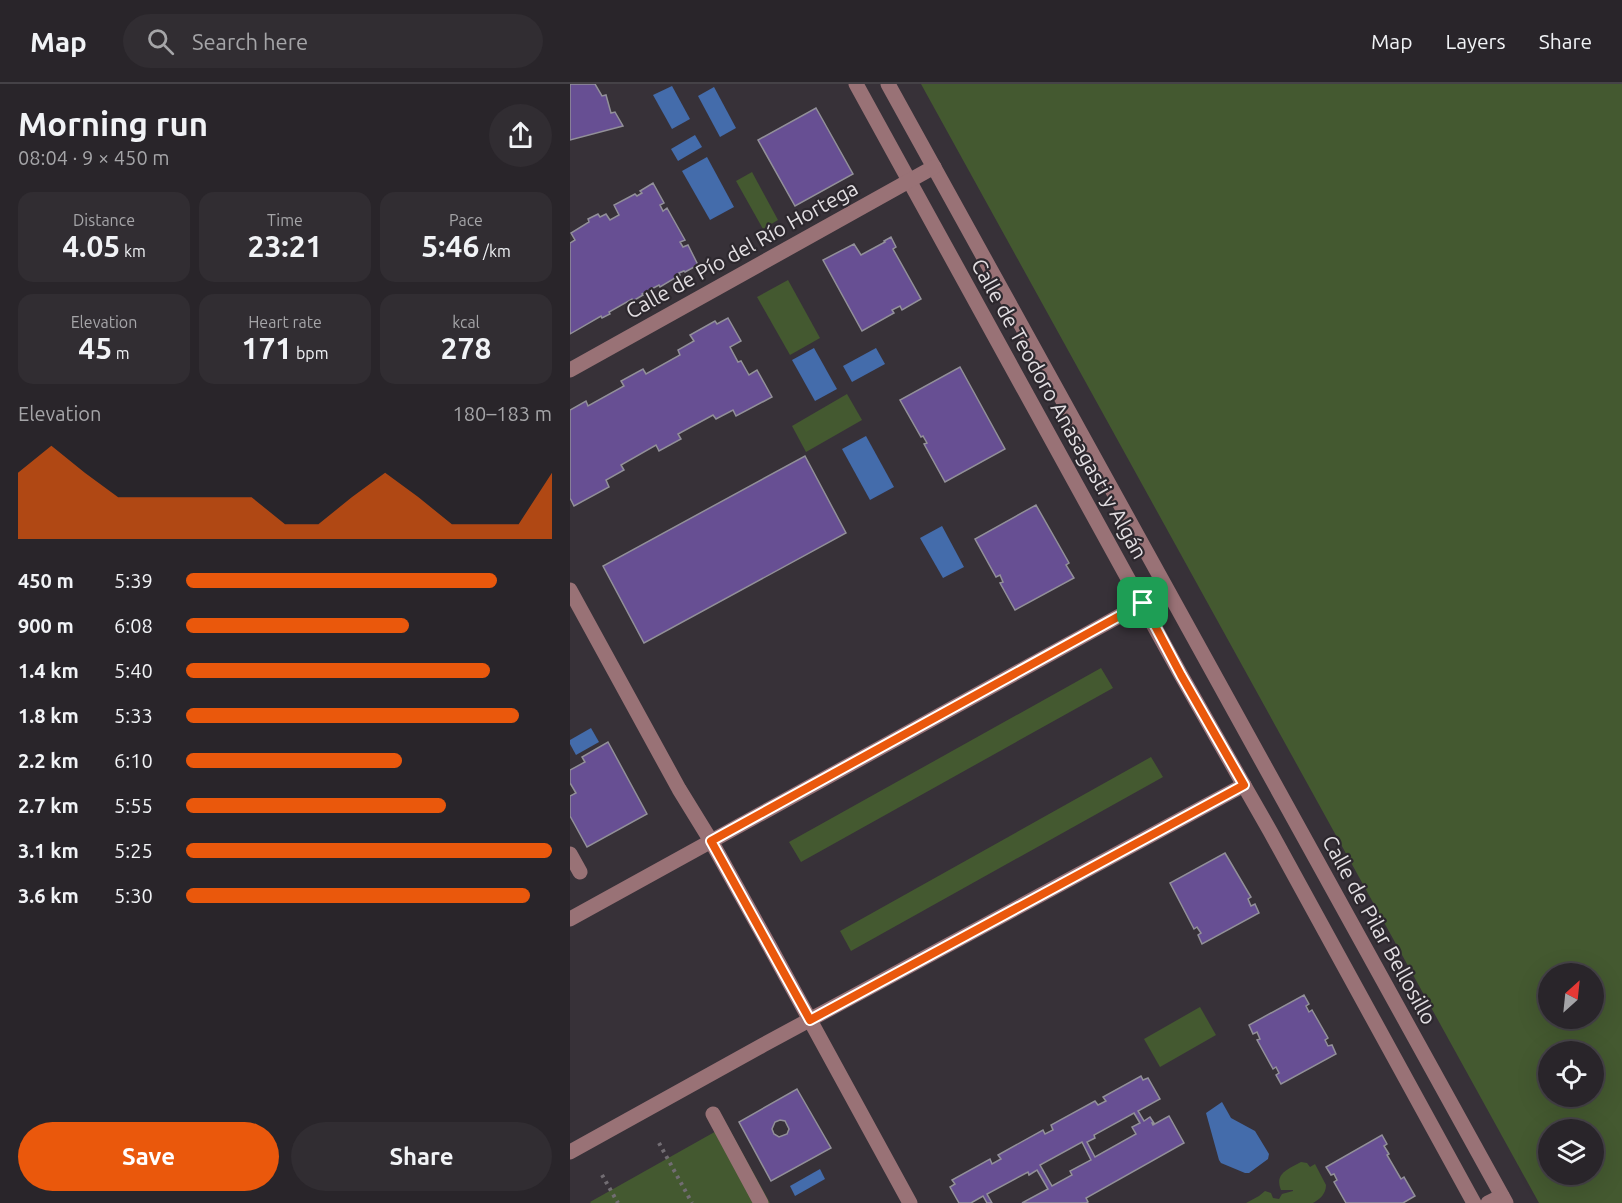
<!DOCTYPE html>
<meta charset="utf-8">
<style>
:root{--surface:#29252a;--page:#312d32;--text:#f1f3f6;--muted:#a5a5a8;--line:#454247;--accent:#ea580c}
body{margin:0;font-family:Ubuntu,sans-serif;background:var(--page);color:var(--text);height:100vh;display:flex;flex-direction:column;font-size:22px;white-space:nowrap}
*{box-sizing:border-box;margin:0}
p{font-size:20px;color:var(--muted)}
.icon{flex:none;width:33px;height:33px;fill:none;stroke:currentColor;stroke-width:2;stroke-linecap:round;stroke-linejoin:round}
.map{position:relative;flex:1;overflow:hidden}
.details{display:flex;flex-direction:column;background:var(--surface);width:570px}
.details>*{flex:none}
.needle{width:39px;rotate:27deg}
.buttons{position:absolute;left:968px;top:879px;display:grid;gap:12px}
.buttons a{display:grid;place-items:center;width:66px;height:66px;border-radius:50%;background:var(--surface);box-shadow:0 6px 24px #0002,0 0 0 2px var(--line);font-size:30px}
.pin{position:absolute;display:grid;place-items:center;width:51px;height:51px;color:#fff;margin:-26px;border-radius:12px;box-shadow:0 3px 9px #0006}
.round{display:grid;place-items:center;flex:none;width:63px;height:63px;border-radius:32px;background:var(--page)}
.head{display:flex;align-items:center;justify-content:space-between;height:102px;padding:0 18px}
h1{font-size:33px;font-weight:700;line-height:45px}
.stats{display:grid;grid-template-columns:repeat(3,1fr);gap:9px;height:102px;padding:6px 18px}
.stats div{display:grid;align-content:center;border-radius:15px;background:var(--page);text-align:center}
.stats b{font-size:30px;font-weight:700}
.stats small{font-size:16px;font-weight:400}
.stats p{font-size:16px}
.chart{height:168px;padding:12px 18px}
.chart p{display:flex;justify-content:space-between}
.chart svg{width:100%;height:108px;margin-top:6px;fill:var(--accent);opacity:.7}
.primary-button{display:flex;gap:12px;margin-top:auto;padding:12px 18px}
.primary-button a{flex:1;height:69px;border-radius:36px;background:var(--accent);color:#fff;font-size:24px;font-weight:700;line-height:69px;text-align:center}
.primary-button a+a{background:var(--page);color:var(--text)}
ul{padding:0 18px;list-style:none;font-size:20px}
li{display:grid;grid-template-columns:96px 72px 1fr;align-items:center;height:45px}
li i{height:15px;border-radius:8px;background:var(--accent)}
header{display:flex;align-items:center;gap:36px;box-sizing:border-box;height:84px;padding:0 30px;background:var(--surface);border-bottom:2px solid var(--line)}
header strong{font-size:28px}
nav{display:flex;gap:33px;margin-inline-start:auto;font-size:21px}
.search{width:420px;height:54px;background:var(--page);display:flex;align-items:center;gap:15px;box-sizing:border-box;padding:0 21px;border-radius:33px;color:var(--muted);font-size:22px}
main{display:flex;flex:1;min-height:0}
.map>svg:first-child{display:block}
</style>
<header>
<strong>Map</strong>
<div class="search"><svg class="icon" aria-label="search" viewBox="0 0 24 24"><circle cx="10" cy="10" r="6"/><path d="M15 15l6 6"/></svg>Search here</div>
<nav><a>Map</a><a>Layers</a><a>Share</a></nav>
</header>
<main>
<section class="details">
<div class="head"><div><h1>Morning run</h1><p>08:04 · 9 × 450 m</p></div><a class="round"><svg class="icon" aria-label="share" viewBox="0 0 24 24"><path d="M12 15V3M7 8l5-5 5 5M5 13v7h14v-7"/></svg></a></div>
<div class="stats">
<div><p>Distance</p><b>4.05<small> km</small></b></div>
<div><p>Time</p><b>23:21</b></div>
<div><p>Pace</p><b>5:46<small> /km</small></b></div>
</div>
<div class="stats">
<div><p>Elevation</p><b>45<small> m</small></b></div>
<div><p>Heart rate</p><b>171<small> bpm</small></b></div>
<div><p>kcal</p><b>278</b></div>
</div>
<div class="chart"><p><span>Elevation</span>180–183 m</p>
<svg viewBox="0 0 160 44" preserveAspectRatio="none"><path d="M0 44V17L10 6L20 17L30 27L40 27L50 27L60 27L70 27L80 38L90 38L100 27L110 17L120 27L130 38L140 38L150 38L160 17V44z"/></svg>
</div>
<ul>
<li><b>450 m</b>5:39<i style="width:85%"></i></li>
<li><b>900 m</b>6:08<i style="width:61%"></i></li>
<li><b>1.4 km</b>5:40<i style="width:83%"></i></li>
<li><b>1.8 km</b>5:33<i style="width:91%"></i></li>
<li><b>2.2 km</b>6:10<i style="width:59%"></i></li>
<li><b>2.7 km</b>5:55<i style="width:71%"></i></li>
<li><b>3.1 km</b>5:25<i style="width:100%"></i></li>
<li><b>3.6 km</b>5:30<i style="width:94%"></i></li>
</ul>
<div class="primary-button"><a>Save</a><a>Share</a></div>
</section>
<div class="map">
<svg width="1052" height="1119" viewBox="0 0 1052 1119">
<rect width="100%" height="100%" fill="#373138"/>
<g fill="#445930" fill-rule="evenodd">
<path d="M 351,0 L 1052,0 L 1052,1119 L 969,1119 ZM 978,890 L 1023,890 L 1023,934 L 978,934 ZM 978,968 L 1023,968 L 1023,1012 L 978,1012 ZM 978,1046 L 1023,1046 L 1023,1090 L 978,1090 Z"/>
<path d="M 182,88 L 208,136 L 193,145 L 166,97 Z"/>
<path d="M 218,196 L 250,254 L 220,271 L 187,213 Z"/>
<path d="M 277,310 L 292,336 L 236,368 L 222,342 Z"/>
<path d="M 531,584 L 543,604 L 231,778 L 219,758 Z"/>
<path d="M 581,673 L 593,693 L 281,867 L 270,847 Z"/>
<path d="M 630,923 L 646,951 L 590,983 L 574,955 Z"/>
<path d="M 157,1041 L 200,1119 L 21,1119 L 20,1118 Z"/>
<path d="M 731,1078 L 737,1079 L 740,1083 L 745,1080 L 756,1101 C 756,1110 750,1115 743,1119 L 676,1119 L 689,1112 L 695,1107 L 701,1109 L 703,1114 L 709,1115 L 712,1110 L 723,1107 L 723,1106 L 711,1106 C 704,1089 719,1085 731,1078 Z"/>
</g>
<g fill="#446cab">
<path d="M 102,2 L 120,35 L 102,45 L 83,11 Z"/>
<path d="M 144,3 L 166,44 L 150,53 L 128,12 Z"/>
<path d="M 125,51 L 132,63 L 108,77 L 101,65 Z"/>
<path d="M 137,73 L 164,123 L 140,136 L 112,87 Z"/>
<path d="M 244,264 L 267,305 L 245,317 L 222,276 Z"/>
<path d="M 306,264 L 315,280 L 282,298 L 273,282 Z"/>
<path d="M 296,352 L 324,403 L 300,416 L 272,365 Z"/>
<path d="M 372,442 L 394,483 L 373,494 L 350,454 Z"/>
<path d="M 21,644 L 29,658 L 6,671 L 0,660 L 0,656 Z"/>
<path d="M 652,1018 L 661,1034 L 685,1047 L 699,1070 L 698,1075 L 679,1089 L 675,1089 L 651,1079 L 649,1076 L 636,1029 Z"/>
<path d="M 250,1085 L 255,1095 L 225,1112 L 220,1102 Z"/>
</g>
<g fill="#674f93" stroke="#929099" stroke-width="1.5" fill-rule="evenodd">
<path d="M 0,0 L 25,0 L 32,12 L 36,11 L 41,29 L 45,28 L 53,42 L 0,56 Z"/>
<path d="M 246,24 L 283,90 L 225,122 L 188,56 Z"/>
<path d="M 83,99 L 94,119 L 90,121 L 93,127 L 97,124 L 115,156 L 110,158 L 113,163 L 118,161 L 128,181 L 115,188 L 114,187 L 109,189 L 110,191 L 90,203 L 89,201 L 72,210 L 73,211 L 63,217 L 62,215 L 39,228 L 40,230 L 32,234 L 31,232 L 0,250 L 0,159 L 5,156 L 1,149 L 19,138 L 18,135 L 28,130 L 30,133 L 36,130 L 40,136 L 49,131 L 44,121 L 65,110 L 67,112 L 72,109 L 70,107 Z"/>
<path d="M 321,153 L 326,163 L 323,165 L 351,215 L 332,226 L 330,222 L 322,226 L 324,229 L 292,247 L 253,176 L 284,160 L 291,171 L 315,158 L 314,157 Z"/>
<path d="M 158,234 L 171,257 L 160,263 L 168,278 L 171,277 L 179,291 L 187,286 L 202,313 L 166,332 L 163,326 L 146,335 L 143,331 L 108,350 L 111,355 L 89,367 L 86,361 L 51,381 L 54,386 L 36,396 L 39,403 L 4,422 L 0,414 L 0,326 L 16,317 L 18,322 L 54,302 L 51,297 L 73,285 L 76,290 L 110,271 L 108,266 L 124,257 L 120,251 L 145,237 L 147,240 Z"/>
<path d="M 390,283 L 435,365 L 375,398 L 354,360 L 357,359 L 353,352 L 351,353 L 330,316 Z"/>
<path d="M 235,372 L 276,449 L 74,559 L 33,482 Z"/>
<path d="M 466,421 L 499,479 L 496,481 L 504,494 L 445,526 L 430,499 L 433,498 L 430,491 L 426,493 L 405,455 Z"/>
<path d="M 38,658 L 77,730 L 17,763 L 0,732 L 0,712 L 6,709 L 0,699 L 0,686 L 15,678 L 12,673 Z"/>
<path d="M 655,769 L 681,813 L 678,815 L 681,822 L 685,820 L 689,829 L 632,860 L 628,851 L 631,849 L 627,843 L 624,845 L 600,799 Z"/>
<path d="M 734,911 L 739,920 L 736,922 L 739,928 L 742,926 L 758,954 L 755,956 L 758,962 L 762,961 L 766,970 L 711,1000 L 706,991 L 709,989 L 706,983 L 703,985 L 687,956 L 690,955 L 687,948 L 683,950 L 679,941 Z"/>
<path d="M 571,992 L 573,996 L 578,994 L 590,1015 L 568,1027 L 574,1037 L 580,1033 L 584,1039 L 582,1039 L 583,1041 L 599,1032 L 614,1059 L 516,1114 L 518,1118 L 516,1119 L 452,1119 L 478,1105 L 467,1086 L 459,1091 L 458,1088 L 417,1110 L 422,1119 L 417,1119 L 413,1112 L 401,1119 L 389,1119 L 380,1103 L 385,1100 L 382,1096 L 420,1075 L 422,1080 L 431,1075 L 428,1071 L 473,1046 L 475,1050 L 483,1046 L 481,1041 L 525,1017 L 528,1021 L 536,1017 L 533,1013 ZM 564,1029 L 570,1039 L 562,1043 L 566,1050 L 525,1073 L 517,1058 L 525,1054 L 524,1051 ZM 512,1058 L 521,1076 L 500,1087 L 502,1091 L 482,1102 L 470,1081 Z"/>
<path d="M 227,1005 L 261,1064 L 201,1097 L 169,1038 ZM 210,1036 L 215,1037 L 219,1045 L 217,1050 L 209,1053 L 204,1050 L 202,1045 L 205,1038 Z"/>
<path d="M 812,1051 L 817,1060 L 814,1062 L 819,1070 L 817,1071 L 831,1095 L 834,1093 L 845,1112 L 833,1119 L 776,1119 L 764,1098 L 767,1096 L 764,1090 L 761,1091 L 756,1083 Z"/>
</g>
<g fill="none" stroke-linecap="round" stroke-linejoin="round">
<g stroke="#726d73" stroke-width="4" stroke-dasharray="3 4.5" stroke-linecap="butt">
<path d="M 89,1059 L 122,1119"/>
<path d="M 32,1091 L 48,1119"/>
</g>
<g stroke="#997276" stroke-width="15">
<path d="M 286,0 L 611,591 L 700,747 L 904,1119"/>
<path d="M 318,0 L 936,1119"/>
<path d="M 0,286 L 364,83"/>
<path d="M 0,506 L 109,705 L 141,757 L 200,863 L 340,1119"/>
<path d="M 0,770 L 10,788"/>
<path d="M 0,835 L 573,519"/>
<path d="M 143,1030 L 191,1119"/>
<path d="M 0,1068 L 193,961 L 674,701"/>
<path d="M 918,1119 L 932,1112"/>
</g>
</g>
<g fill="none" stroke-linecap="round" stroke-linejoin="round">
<defs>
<path id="route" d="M 573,519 L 611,591 L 674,701 L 240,936 L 141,757 Z"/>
</defs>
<use href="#route" stroke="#fff" stroke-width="12"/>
<use href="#route" stroke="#ea580c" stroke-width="8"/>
</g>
<g text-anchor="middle" stroke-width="4.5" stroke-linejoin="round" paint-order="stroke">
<g font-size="21" fill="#e3dfe3" stroke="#2d282e">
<text transform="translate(172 166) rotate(-29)" y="7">Calle de Pío del Río Hortega</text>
<text transform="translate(489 325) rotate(61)" y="7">Calle de Teodoro Anasagasti y Algán</text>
<text transform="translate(809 846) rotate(61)" y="7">Calle de Pilar Bellosillo</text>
</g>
</g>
</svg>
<div class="buttons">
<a><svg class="needle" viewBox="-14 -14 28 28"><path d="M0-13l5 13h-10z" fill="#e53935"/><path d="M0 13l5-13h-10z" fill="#a5a5a8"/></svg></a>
<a><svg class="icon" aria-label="locate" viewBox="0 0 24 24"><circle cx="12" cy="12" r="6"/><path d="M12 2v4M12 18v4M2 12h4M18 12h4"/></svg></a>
<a><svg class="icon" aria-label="layers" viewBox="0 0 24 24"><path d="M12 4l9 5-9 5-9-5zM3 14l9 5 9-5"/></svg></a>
</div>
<div class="pin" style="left:573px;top:519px;background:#1e9e55"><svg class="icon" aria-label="arrive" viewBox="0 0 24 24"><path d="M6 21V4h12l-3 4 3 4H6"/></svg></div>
</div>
</main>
